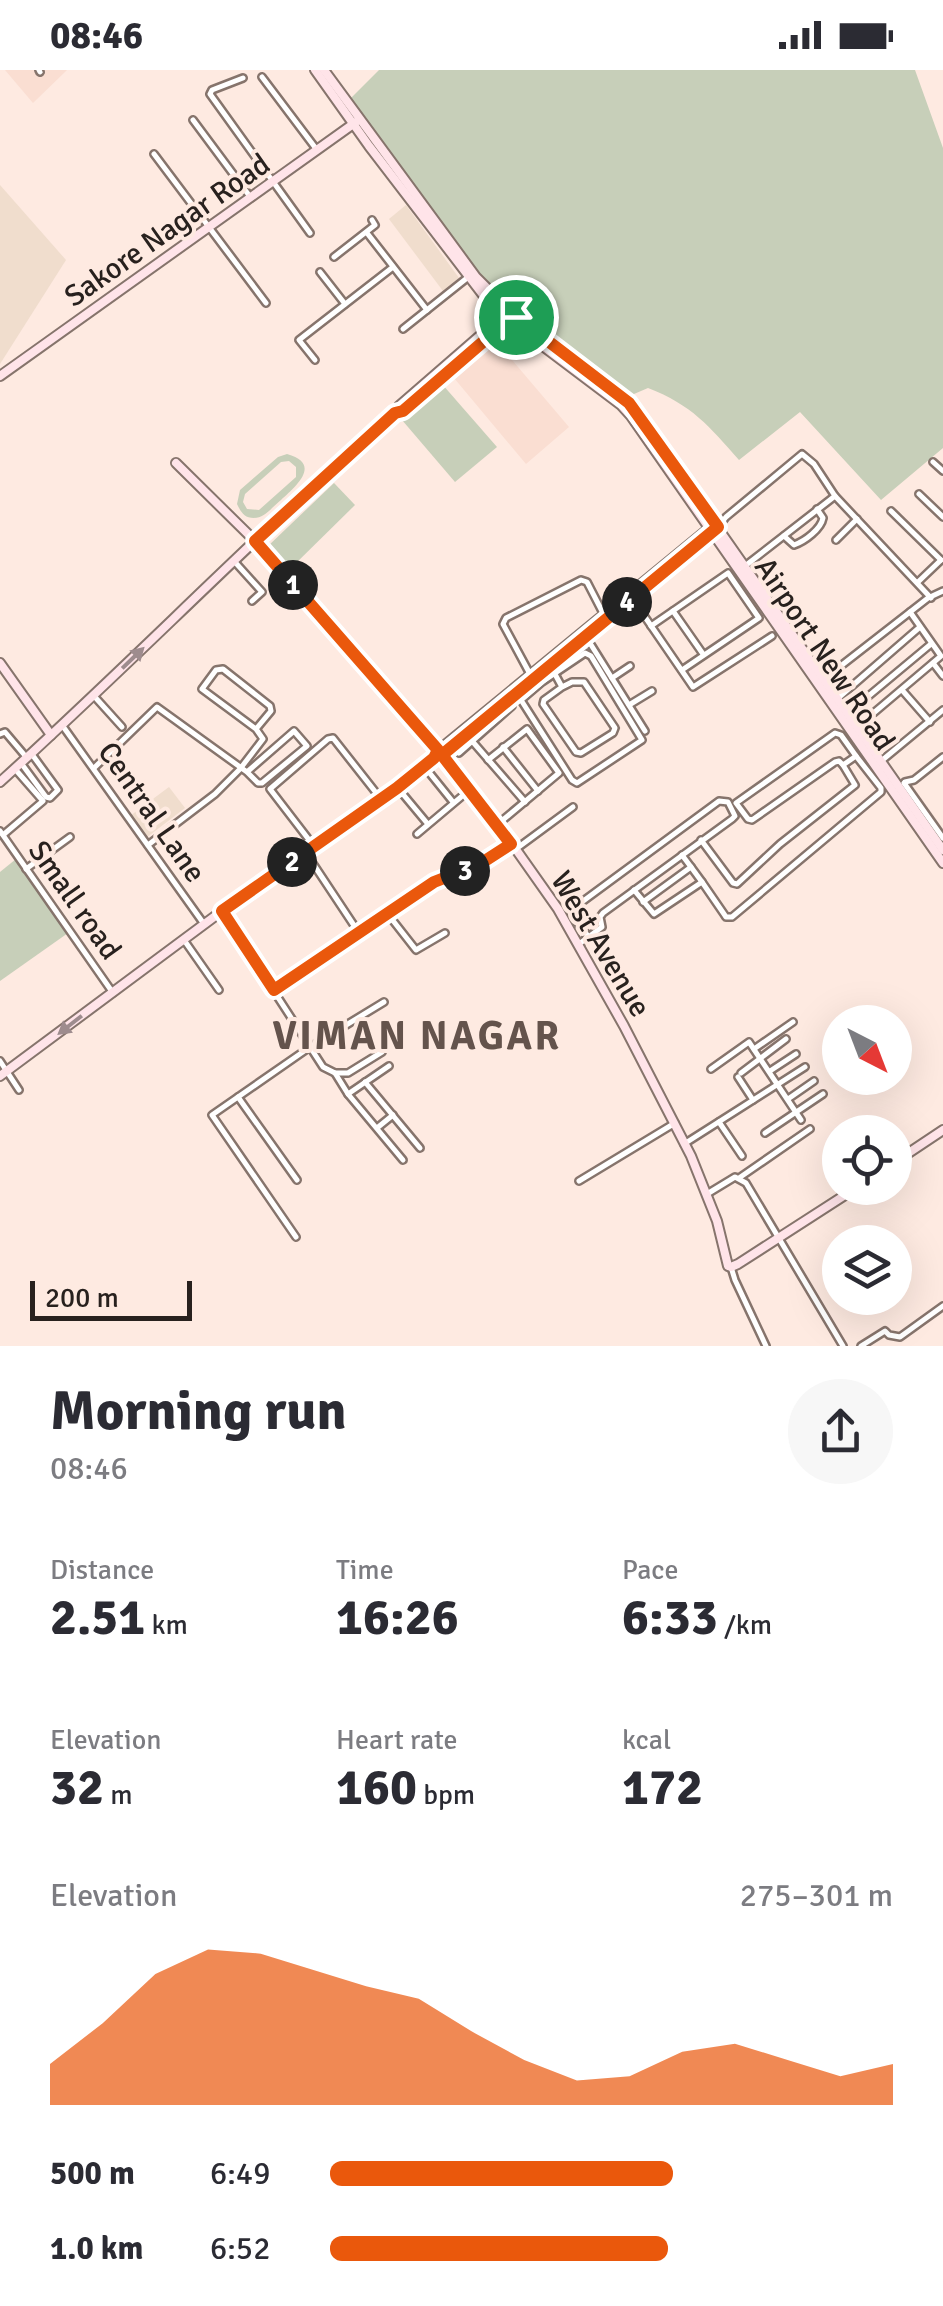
<!DOCTYPE html>
<meta charset="utf-8">
<style>
:root{--surface:#fff;--page:#f7f7f7;--text:#2b2b33;--muted:#7c7c81;--accent:#ea580c}
body{margin:0;font-family:Signika,sans-serif;background:var(--page);color:var(--text);height:100vh;display:flex;flex-direction:column;font-size:38px;white-space:nowrap}
*{box-sizing:border-box;margin:0}
p{font-size:32px;color:var(--muted)}
.icon{flex:none;width:55px;height:55px;fill:none;stroke:currentColor;stroke-width:2;stroke-linecap:round;stroke-linejoin:round}
.map{position:relative;height:1276px;overflow:hidden}
.panel{display:flex;flex-direction:column;background:var(--surface);flex:1}
.panel>*{flex:none}
.needle{width:65px;rotate:138deg}
.fabs{position:absolute;left:822px;top:935px;display:grid;gap:20px}
.fabs a{display:grid;place-items:center;width:90px;height:90px;border-radius:50%;background:var(--surface);box-shadow:0 10px 40px #0002;font-size:50px}
.scale{position:absolute;left:30px;bottom:25px;width:162px;box-sizing:border-box;padding-left:10px;border:5px solid #28211e;border-top:0;font-size:28px;line-height:35px;white-space:nowrap;color:#28211e;-webkit-text-stroke:8px #feeae1;paint-order:stroke}
.pin{position:absolute;display:grid;place-items:center;width:85px;height:85px;color:#fff;margin:-42px;border:5px solid #fff;border-radius:50%;box-shadow:0 2px 10px #0007}
.km{position:absolute;width:50px;height:50px;margin:-25px;border-radius:50%;background:#222;color:#fff;font-size:28px;line-height:50px;text-align:center}
.round{display:grid;place-items:center;flex:none;width:105px;height:105px;border-radius:52px;background:var(--page)}
.summary{display:flex;align-items:center;justify-content:space-between;height:170px;padding:0 50px}
h1{font-size:55px;font-weight:700;line-height:75px}
.figures{display:grid;grid-template-columns:repeat(3,1fr);gap:15px;height:170px;padding:10px 50px}
.figures div{display:grid;align-content:center}
.figures b{font-size:50px;font-weight:700}
.figures small{font-size:28px;font-weight:400}
.figures p{font-size:28px}
.chart{height:280px;padding:20px 50px}
.chart p{display:flex;justify-content:space-between}
.chart svg{width:100%;height:180px;margin-top:10px;fill:var(--accent);opacity:.7}
ul{padding:0 50px;list-style:none;font-size:32px}
li{display:grid;grid-template-columns:160px 120px 1fr;align-items:center;height:75px}
li i{height:25px;border-radius:12px;background:var(--accent)}
.status{display:flex;justify-content:space-between;align-items:center;height:70px;padding:0 50px;background:var(--surface);direction:ltr}
.status svg{height:28px;fill:currentColor}
.map>svg:first-child{display:block}
</style>
<div class="status"><b>08:46</b><svg viewBox="0 0 49 12"><path d="M0 12V9h3v3zM5 12V6h3v6zM10 12V3h3v9zM15 12V0h3v12zM26 1h20v11H26zM47 4h2v5h-2z"/></svg></div>
<div class="map">
<svg width="943" height="1276" viewBox="0 0 943 1276">
<rect width="100%" height="100%" fill="#feeae1"/>
<g fill="#f0ddcd">
<path d="M 0,115 L 66,190 L 0,294 Z"/>
<path d="M 406,135 L 459,208 L 443,221 L 389,149 Z"/>
<path d="M 169,717 L 185,738 L 146,768 L 130,746 Z"/>
</g>
<g fill="#faded2">
<path d="M 5,0 L 67,0 L 33,33 Z"/>
<path d="M 496,271 L 569,357 L 526,394 L 454,308 Z"/>
</g>
<g fill="#c7cfb9" fill-rule="evenodd">
<path d="M 379,0 L 915,0 L 943,78 L 943,378 L 881,430 L 800,342 L 739,390 C 709,356 692,335 648,318 L 627,327 L 505,235 L 484,212 L 350,29 Z"/>
<path d="M 442,314 L 497,377 L 455,412 L 402,350 Z"/>
<path d="M 287,384 C 323,394 295,417 281,430 C 273,436 265,448 254,448 C 244,448 241,442 237,434 L 240,420 L 278,387 ZM 289,391 L 296,397 L 296,407 L 259,440 L 247,439 L 243,432 L 245,424 L 281,392 Z"/>
<path d="M 334,413 L 355,435 L 289,500 L 267,477 Z"/>
<path d="M 16,789 L 68,863 L 0,911 L 0,802 Z"/>
</g>
<g fill="none" stroke-linecap="round" stroke-linejoin="round">
<defs>
<g id="street">
<path d="M 39,0 L 40,2"/>
<path d="M 262,7 L 317,80"/>
<path d="M 243,8 L 212,20 L 210,24 L 310,163"/>
<path d="M 193,50 L 251,128"/>
<path d="M 154,84 L 266,233"/>
<path d="M 367,163 L 427,240"/>
<path d="M 334,187 L 375,155 L 372,150"/>
<path d="M 320,202 L 345,234"/>
<path d="M 403,259 L 467,208"/>
<path d="M 315,290 L 299,270 L 393,197"/>
<path d="M 933,392 L 943,401"/>
<path d="M 919,424 L 943,447"/>
<path d="M 891,441 L 941,490"/>
<path d="M 718,457 L 726,447 L 802,384 L 814,394 L 835,426 L 931,528"/>
<path d="M 784,466 L 794,475 C 805,471 821,459 823,448 L 817,439"/>
<path d="M 836,470 L 857,449"/>
<path d="M 234,491 L 262,522 L 252,531"/>
<path d="M 745,496 L 835,426"/>
<path d="M 918,512 L 941,490"/>
<path d="M 632,528 L 693,617 L 772,566"/>
<path d="M 673,541 L 703,584"/>
<path d="M 651,556 L 728,503 L 759,548 L 682,600"/>
<path d="M 583,562 L 645,661"/>
<path d="M 585,583 L 591,586 L 642,670 L 577,713 L 572,710 L 521,630 L 542,612 Z"/>
<path d="M 933,593 L 943,606"/>
<path d="M 550,595 L 562,617 L 572,612 L 584,612 L 615,658 L 613,663 L 581,683 L 576,682 L 543,634 L 544,630 L 562,617"/>
<path d="M 530,604 L 503,554 L 506,548 L 581,510 L 587,512 L 604,545"/>
<path d="M 612,608 L 630,596"/>
<path d="M 824,609 L 928,528 L 943,521"/>
<path d="M 902,620 L 930,652"/>
<path d="M 94,626 L 122,657"/>
<path d="M 837,629 L 920,557"/>
<path d="M 629,635 L 652,621"/>
<path d="M 847,644 L 931,574"/>
<path d="M 62,655 L 204,854"/>
<path d="M 857,657 L 941,586 L 910,542"/>
<path d="M 835,663 L 841,665 L 856,686 L 843,695 L 839,691 L 835,692 L 752,750 L 748,749 L 736,733 Z"/>
<path d="M 0,664 L 5,662 L 27,688"/>
<path d="M 466,664 L 525,732"/>
<path d="M 503,677 L 538,721"/>
<path d="M 459,683 L 512,636"/>
<path d="M 488,690 L 527,659 L 559,703 L 498,754"/>
<path d="M 880,692 L 943,640"/>
<path d="M 21,693 L 46,727 L 50,728 L 58,720 L 31,683"/>
<path d="M 424,696 L 453,732"/>
<path d="M 94,698 L 157,637 L 247,702 L 258,713 L 262,713 L 307,676 L 294,661 L 247,702"/>
<path d="M 905,712 L 914,710 L 943,687"/>
<path d="M 904,713 L 943,768"/>
<path d="M 397,717 L 427,753"/>
<path d="M 0,761 L 113,923"/>
<path d="M 417,764 L 461,727"/>
<path d="M 3,765 L 43,731 L 15,699"/>
<path d="M 701,770 L 733,813 L 737,814 L 780,774 L 855,715 L 843,695"/>
<path d="M 148,775 L 215,724 L 240,699 L 263,669 L 256,659 L 202,619 L 216,600 L 223,599 L 270,636 L 271,641 L 256,659"/>
<path d="M 313,775 L 270,719 L 328,669 L 333,668 L 381,729"/>
<path d="M 516,779 L 573,737"/>
<path d="M 306,783 L 359,863"/>
<path d="M 691,797 L 702,812"/>
<path d="M 26,799 L 70,767"/>
<path d="M 634,820 L 654,844 L 702,812 L 724,844 L 726,847 L 732,847 L 881,722 L 881,718 L 856,686"/>
<path d="M 643,832 L 691,797 L 682,785"/>
<path d="M 222,841 L 323,997 L 335,1003 L 348,1024 L 389,996"/>
<path d="M 387,843 L 416,880 L 445,863"/>
<path d="M 184,870 L 219,920"/>
<path d="M 579,874 L 602,857 L 600,847 L 603,843 L 732,749 L 735,746 L 728,732 L 719,731 L 571,840 L 571,844 L 588,866"/>
<path d="M 275,920 L 434,812 L 480,794 L 511,773"/>
<path d="M 754,979 L 793,952"/>
<path d="M 0,991 L 19,1020"/>
<path d="M 711,999 L 749,972 L 801,1050"/>
<path d="M 770,1001 L 796,984"/>
<path d="M 335,1003 L 348,1003 L 382,982"/>
<path d="M 741,1003 L 786,969"/>
<path d="M 738,1007 L 753,1030"/>
<path d="M 365,1012 L 420,1078"/>
<path d="M 348,1024 L 403,1090"/>
<path d="M 238,1027 L 297,1110"/>
<path d="M 788,1029 L 814,1011"/>
<path d="M 719,1052 L 742,1086"/>
<path d="M 377,1058 L 393,1045"/>
<path d="M 765,1063 L 823,1024"/>
<path d="M 684,1074 L 805,997"/>
<path d="M 739,1108 L 810,1059"/>
<path d="M 579,1111 L 675,1053"/>
<path d="M 707,1124 L 735,1107 L 746,1113 L 843,1276"/>
<path d="M 296,1167 L 212,1045 L 310,977 L 384,932"/>
<path d="M 731,1197 L 735,1210 L 766,1276"/>
<path d="M 861,1276 L 885,1261 L 889,1265 L 900,1267 L 943,1236"/>
</g>
<g id="secondary">
<path d="M 315,0 L 369,76 L 487,230 L 511,252 L 621,335 L 631,346 L 943,793"/>
<path d="M 324,0 L 476,207 L 514,245 L 633,337 L 943,780"/>
<path d="M 0,306 L 356,52"/>
<path d="M 395,343 L 403,341 L 511,248"/>
<path d="M 176,393 L 255,471 L 439,680 L 498,754 L 558,839 L 624,956 L 691,1086 L 717,1151 L 728,1196 L 731,1197 L 738,1194 L 856,1118"/>
<path d="M 0,593 L 51,665"/>
<path d="M 438,686 L 470,661"/>
<path d="M 0,712 C 134,591 259,461 395,343 L 399,336 L 506,243"/>
<path d="M 0,1006 L 222,841 L 397,717 L 434,688 L 439,680 L 712,456"/>
<path d="M 895,1092 L 943,1060"/>
</g>
</defs>
<use href="#street" stroke="#86746c" stroke-width="10"/>
<use href="#secondary" stroke="#86746c" stroke-width="12"/>
<use href="#street" stroke="#fff" stroke-width="5"/>
<use href="#secondary" stroke="#ffe4e9" stroke-width="8"/>
</g>
<defs><path id="oneway-solid" d="M-6-.8H1V-3.2L6.5 0L1 3.2V.8H-6Z" transform="scale(2.5)"/></defs>
<g fill="#9e8c8e">
<use href="#oneway-solid" transform="translate(133 588) rotate(-44)"/>
<use href="#oneway-solid" transform="translate(70 955) rotate(142)"/>
</g>
<g fill="none" stroke-linecap="round" stroke-linejoin="round">
<defs>
<path id="route" d="M 514,245 L 629,333 L 718,457 L 442,685 L 511,774 L 480,794 L 434,812 L 274,920 L 222,841 L 397,718 L 434,688 L 438,680 L 255,471 L 395,343 L 403,341 Z"/>
</defs>
<use href="#route" stroke="#fff" stroke-width="20"/>
<use href="#route" stroke="#ea580c" stroke-width="12"/>
</g>
<g text-anchor="middle" stroke-width="8" stroke-linejoin="round" paint-order="stroke">
<g font-size="30" fill="#28211e" stroke="#feeae1">
<text transform="translate(167 160) rotate(-35)" y="10">Sakore Nagar Road</text>
<text transform="translate(825 584) rotate(56)" y="10">Airport New Road</text>
<text transform="translate(152 742) rotate(55)" y="10">Central Lane</text>
<text transform="translate(75 830) rotate(55)" y="10">Small road</text>
<text transform="translate(601 874) rotate(59)" y="10">West Avenue</text>
</g>
<g font-size="40" font-weight="bold" letter-spacing="2.5" fill="#64534c" stroke="#feeae1">
<text x="417" y="979">VIMAN NAGAR</text>
</g>
</g>
</svg>
<div class="fabs">
<a><svg class="needle" viewBox="-14 -14 28 28"><path d="M0-13l5 13h-10z" fill="#e53935"/><path d="M0 13l5-13h-10z" fill="#7c7c81"/></svg></a>
<a><svg class="icon" aria-label="locate" viewBox="0 0 24 24"><circle cx="12" cy="12" r="6"/><path d="M12 2v4M12 18v4M2 12h4M18 12h4"/></svg></a>
<a><svg class="icon" aria-label="layers" viewBox="0 0 24 24"><path d="M12 4l9 5-9 5-9-5zM3 14l9 5 9-5"/></svg></a>
</div>
<div class="scale">200 m</div>
<div class="pin" style="left:516px;top:247px;background:#1e9e55"><svg class="icon" aria-label="arrive" viewBox="0 0 24 24"><path d="M6 21V4h12l-3 4 3 4H6"/></svg></div>
<b class="km" style="left:293px;top:515px">1</b>
<b class="km" style="left:292px;top:792px">2</b>
<b class="km" style="left:465px;top:801px">3</b>
<b class="km" style="left:627px;top:532px">4</b>
</div>
<section class="panel">
<div class="summary"><div><h1>Morning run</h1><p>08:46</p></div><a class="round"><svg class="icon" aria-label="share" viewBox="0 0 24 24"><path d="M12 15V3M7 8l5-5 5 5M5 13v7h14v-7"/></svg></a></div>
<div class="figures">
<div><p>Distance</p><b>2.51<small> km</small></b></div>
<div><p>Time</p><b>16:26</b></div>
<div><p>Pace</p><b>6:33<small> /km</small></b></div>
</div>
<div class="figures">
<div><p>Elevation</p><b>32<small> m</small></b></div>
<div><p>Heart rate</p><b>160<small> bpm</small></b></div>
<div><p>kcal</p><b>172</b></div>
</div>
<div class="chart"><p><span>Elevation</span>275–301 m</p>
<svg viewBox="0 0 160 44" preserveAspectRatio="none"><path d="M0 44V34L10 24L20 12L30 6L40 7L50 11L60 15L70 18L80 26L90 33L100 38L110 37L120 31L130 29L140 33L150 37L160 34V44z"/></svg>
</div>
<ul>
<li><b>500 m</b>6:49<i style="width:61%"></i></li>
<li><b>1.0 km</b>6:52<i style="width:60%"></i></li>
</ul>
</section>
